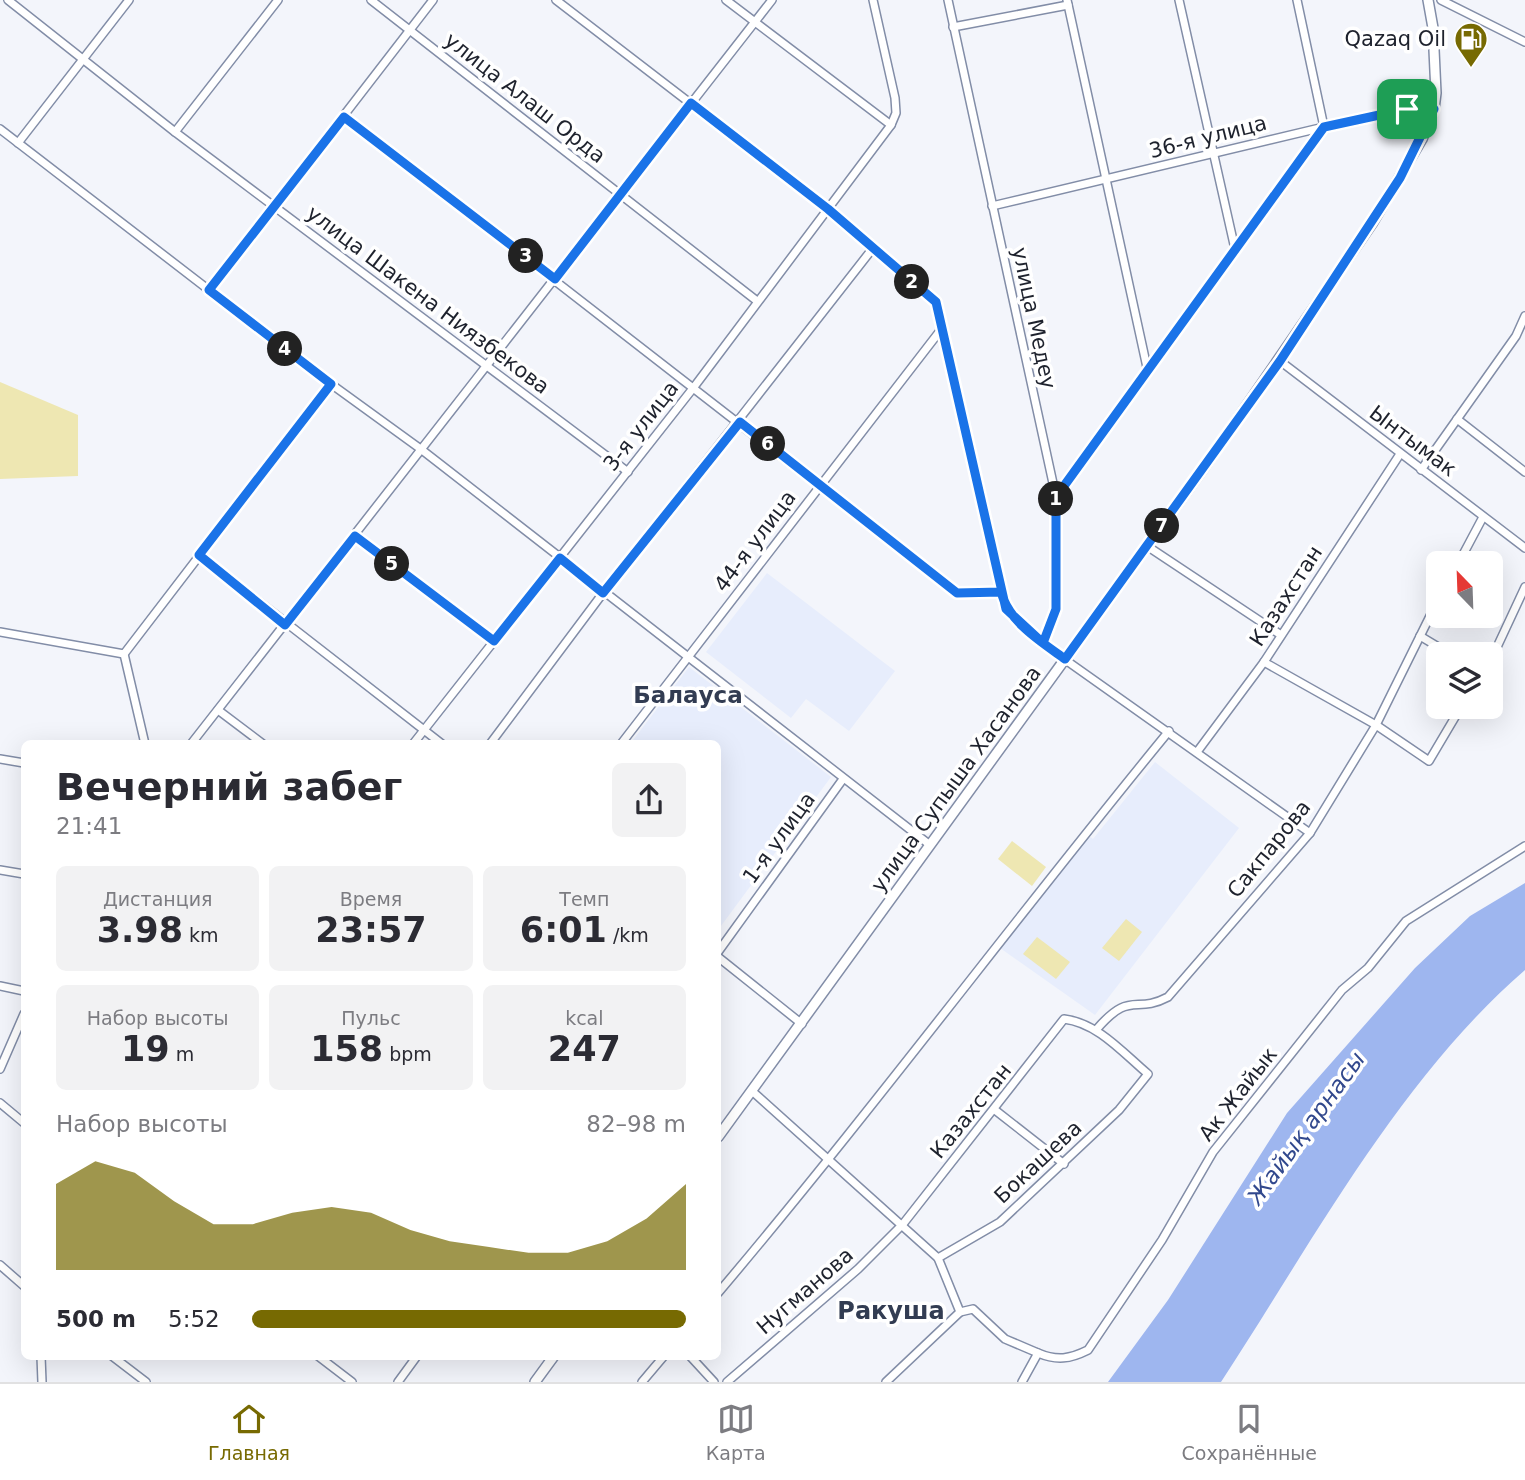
<!DOCTYPE html>
<html lang="ru">
<meta charset="utf-8">
<style>
:root{--surface:#fff;--page:#f2f2f3;--text:#2b2b33;--muted:#7c7c81;--line:#e1e1e2;--accent:#776a02}
body{margin:0;font-family:"DejaVu Sans",sans-serif;background:var(--page);color:var(--text);height:100vh;display:flex;flex-direction:column;font-size:26px;white-space:nowrap}
*{box-sizing:border-box;margin:0}
p{font-size:23px;color:var(--muted)}
.icon{flex:none;width:38px;height:38px;fill:none;stroke:currentColor;stroke-width:2;stroke-linecap:round;stroke-linejoin:round}
.map{position:relative;flex:1;overflow:hidden}
.details{position:absolute;left:21px;top:740px;width:700px;height:620px;display:flex;flex-direction:column;background:var(--surface);border-radius:10px;box-shadow:0 7px 28px #0002}
.details>*{flex:none}
.needle{width:46px;rotate:337deg}
.fabs{position:absolute;left:1426px;top:551px;display:grid;gap:14px}
.fabs a{display:grid;place-items:center;width:77px;height:77px;border-radius:10px;background:var(--surface);box-shadow:0 7px 28px #0002;font-size:35px}
.pin{position:absolute;display:grid;place-items:center;width:60px;height:60px;color:#fff;margin:-30px;border-radius:14px;box-shadow:0 4px 10px #0006}
.km{position:absolute;width:35px;height:35px;margin:-18px;border-radius:50%;background:#222;color:#fff;font-size:19px;line-height:35px;text-align:center}
.round{display:grid;place-items:center;flex:none;width:74px;height:74px;border-radius:10px;background:var(--page)}
.head{display:flex;align-items:center;justify-content:space-between;height:119px;padding:0 35px}
h1{font-size:38px;font-weight:700;line-height:52px}
.stats{display:grid;grid-template-columns:repeat(3,1fr);gap:10px;height:119px;padding:7px 35px}
.stats div{display:grid;align-content:center;border-radius:10px;background:var(--page);text-align:center}
.stats b{font-size:35px;font-weight:700}
.stats small{font-size:19px;font-weight:400}
.stats p{font-size:19px}
.chart{height:196px;padding:14px 35px}
.chart p{display:flex;justify-content:space-between}
.chart svg{width:100%;height:126px;margin-top:7px;fill:var(--accent);opacity:.7}
ul{padding:0 35px;list-style:none;font-size:23px}
li{display:grid;grid-template-columns:112px 84px 1fr;align-items:center;height:52px}
li i{height:18px;border-radius:9px;background:var(--accent)}
.dock{display:flex;justify-content:space-around;align-items:center;height:98px;border-top:2px solid var(--line);background:var(--surface);font-size:19px;color:var(--muted)}
.dock a{display:grid;justify-items:center;gap:4px}
.dock .active{color:var(--accent)}
.map>svg:first-child{display:block}
</style>
<div class="map">
<svg width="1525" height="1382" viewBox="0 0 1525 1382">
<rect width="100%" height="100%" fill="#f3f5fb"/>
<g fill="#e7edfc">
<path d="M 767,573 L 895,671 L 849,731 L 806,699 L 791,718 L 706,652 Z"/>
<path d="M 689,667 L 831,777 L 718,930 L 718,744 L 630,744 Z"/>
<path d="M 1155,762 L 1239,828 L 1095,1015 L 1000,948 L 1089,836 L 1093,839 Z"/>
</g>
<g fill="#eee7b2">
<path d="M 0,382 L 78,415 L 78,476 L 0,479 Z"/>
<path d="M 1012,841 L 1046,867 L 1032,886 L 998,859 Z"/>
<path d="M 1126,919 L 1142,932 L 1119,961 L 1102,948 Z"/>
<path d="M 1037,937 L 1070,962 L 1056,979 L 1023,954 Z"/>
</g>
<path fill="#9eb6ef" d="M 1525,883 L 1525,970 C 1399,1079 1312,1243 1221,1382 L 1108,1382 L 1168,1300 L 1287,1113 L 1415,968 L 1470,916 Z"/>
<g fill="none" stroke-linecap="round" stroke-linejoin="round">
<defs>
<g id="minor">
<path d="M 8,0 L 175,132 L 628,472"/>
<path d="M 371,0 L 757,301"/>
<path d="M 556,0 L 828,209 L 936,302 L 1001,592"/>
<path d="M 726,0 L 891,125"/>
<path d="M 948,0 L 1056,497 L 1057,609 L 1043,644"/>
<path d="M 1067,0 L 1148,372"/>
<path d="M 1179,0 L 1235,249"/>
<path d="M 1441,0 L 1525,42"/>
<path d="M 953,27 L 1068,5"/>
<path d="M 344,117 L 957,593 L 1001,592 L 1006,609 L 1043,644 L 1310,833"/>
<path d="M 0,129 L 331,384 L 422,450 L 930,845"/>
<path d="M 175,132 L 278,0"/>
<path d="M 18,143 L 129,0"/>
<path d="M 992,206 L 1324,127 L 1407,109 L 1434,109"/>
<path d="M 209,290 L 433,0"/>
<path d="M 1280,361 L 1525,548"/>
<path d="M 1457,419 L 1525,472"/>
<path d="M 1421,470 L 1516,336 L 1525,316"/>
<path d="M 1056,497 L 1324,127 L 1297,0"/>
<path d="M 355,536 L 494,641"/>
<path d="M 1147,546 L 1281,635"/>
<path d="M 199,555 L 442,744"/>
<path d="M 1458,564 L 1483,517"/>
<path d="M 0,632 L 124,654 L 331,384"/>
<path d="M 1420,636 L 1450,654"/>
<path d="M 124,654 L 145,744"/>
<path d="M 1491,660 L 1525,587"/>
<path d="M 1264,662 L 1376,725 L 1429,761 L 1461,707"/>
<path d="M 218,710 L 263,744"/>
<path d="M 191,744 L 772,0"/>
<path d="M 413,744 L 694,387 L 891,125 L 896,113 L 895,98 L 873,0"/>
<path d="M 490,744 L 603,593 L 873,248"/>
<path d="M 621,744 L 943,327"/>
<path d="M 1197,752 L 1264,662 L 1400,454"/>
<path d="M 0,759 L 24,763"/>
<path d="M 0,870 L 24,874"/>
<path d="M 718,952 L 843,779"/>
<path d="M 718,957 L 802,1024"/>
<path d="M 0,986 L 24,991"/>
<path d="M 1096,1030 C 1131,989 1134,1015 1168,997 L 1310,833 L 1376,725 L 1438,600"/>
<path d="M 0,1069 L 24,1014"/>
<path d="M 752,1091 L 938,1258 L 960,1312 L 886,1382"/>
<path d="M 0,1103 L 24,1123"/>
<path d="M 995,1110 L 1064,1164"/>
<path d="M 0,1265 L 24,1286"/>
<path d="M 718,1293 C 873,1110 1016,917 1169,731"/>
<path d="M 960,1312 L 973,1309 L 1005,1339 L 1038,1353"/>
<path d="M 41,1356 L 42,1382"/>
<path d="M 112,1356 L 146,1382"/>
<path d="M 318,1356 L 352,1382"/>
<path d="M 690,1356 L 714,1382"/>
<path d="M 398,1382 L 417,1356"/>
<path d="M 642,1382 L 664,1356"/>
<path d="M 727,1382 L 858,1269 L 903,1224 L 1064,1019 C 1098,1023 1123,1053 1148,1074 L 1119,1110 L 1000,1222 L 938,1258"/>
<path d="M 1022,1382 L 1038,1353 C 1057,1361 1070,1359 1088,1350 L 1162,1240 L 1213,1152 L 1342,990 L 1368,968 L 1406,921 L 1525,846"/>
</g>
<g id="tertiary">
<path d="M 718,1137 L 1203,469 L 1373,222 L 1422,139 L 1434,109 L 1436,93 L 1433,28 L 1428,0"/>
<path d="M 535,1382 L 554,1356"/>
</g>
</defs>
<use href="#minor" stroke="#828da7" stroke-width="10"/>
<use href="#tertiary" stroke="#828da7" stroke-width="12"/>
<use href="#minor" stroke="#fff" stroke-width="7"/>
<use href="#tertiary" stroke="#fff" stroke-width="9"/>
</g>
<g fill="none" stroke-linecap="round" stroke-linejoin="round">
<defs>
<path id="route" d="M 1407,109 L 1324,127 L 1056,497 L 1056,609 L 1043,643 L 1006,609 L 936,302 L 828,209 L 691,103 L 555,279 L 344,117 L 209,290 L 331,384 L 199,555 L 285,625 L 355,536 L 494,641 L 560,558 L 603,593 L 740,422 L 957,593 L 1001,592 C 1009,622 1040,641 1065,659 L 1280,361 L 1400,178 L 1434,109 L 1407,109"/>
</defs>
<use href="#route" stroke="#fff" stroke-width="14"/>
<use href="#route" stroke="#1a73e8" stroke-width="9"/>
</g>
<defs>
<symbol id="fuel-pin" viewBox="-11 -11 22 30"><path d="M0 17L-7.5 6A9.5 9.5 0 1 1 7.5 6Z" fill="#776a02" stroke="#fff"/><path d="M-5.5-6h7V0h2V4h1.3V-2.5L3-4.5l.8-.8L6-3V5H2.5V1h-1V6h-7ZM-4.2-4.7v3.2H.2V-4.7Z" fill="#fff"/></symbol>
</defs>
<g fill-rule="evenodd">
<use href="#fuel-pin" x="1452" y="20" width="38" height="52"/>
</g>
<g text-anchor="middle" stroke-width="7" stroke-linejoin="round" paint-order="stroke">
<g font-size="21" fill="#1e222d" stroke="#fff" text-anchor="end">
<text x="1446" y="46">Qazaq Oil</text>
</g>
<g font-size="21" fill="#1e222d" stroke="#fff">
<text transform="translate(525 98) rotate(38)" y="7">улица Алаш Орда</text>
<text transform="translate(1208 137) rotate(-14)" y="7">36-я улица</text>
<text transform="translate(428 300) rotate(37)" y="7">улица Шакена Ниязбекова</text>
<text transform="translate(1034 318) rotate(78)" y="7">улица Медеу</text>
<text transform="translate(641 426) rotate(-52)" y="7">3-я улица</text>
<text transform="translate(1413 441) rotate(37)" y="7">Ынтымак</text>
<text transform="translate(755 541) rotate(-53)" y="7">44-я улица</text>
<text transform="translate(1286 596) rotate(-57)" y="7">Казахстан</text>
<text transform="translate(956 779) rotate(-54)" y="7">улица Супыша Хасанова</text>
<text transform="translate(779 838) rotate(-54)" y="7">1-я улица</text>
<text transform="translate(1269 849) rotate(-51)" y="7">Сакпарова</text>
<text transform="translate(1238 1094) rotate(-52)" y="7">Ак Жайык</text>
<text transform="translate(971 1111) rotate(-51)" y="7">Казахстан</text>
<text transform="translate(1038 1162) rotate(-43)" y="7">Бокашева</text>
<text transform="translate(805 1291) rotate(-41)" y="7">Нугманова</text>
</g>
<g font-size="23" font-weight="bold" fill="#323c52" stroke="#fff">
<text x="688" y="703">Балауса</text>
</g>
<g font-size="23" font-style="italic" fill="#31488d" stroke="#fff">
<text transform="translate(1306 1128) rotate(-54)" y="8">Жайық арнасы</text>
</g>
<g font-size="24" font-weight="bold" fill="#323c52" stroke="#fff">
<text x="891" y="1319">Ракуша</text>
</g>
</g>
</svg>
<div class="fabs">
<a><svg class="needle" viewBox="-14 -14 28 28"><path d="M0-13l5 13h-10z" fill="#e53935"/><path d="M0 13l5-13h-10z" fill="#7c7c81"/></svg></a>
<a><svg class="icon" aria-label="layers" viewBox="0 0 24 24"><path d="M12 4l9 5-9 5-9-5zM3 14l9 5 9-5"/></svg></a>
</div>
<div class="pin" style="left:1407px;top:109px;background:#1e9e55"><svg class="icon" aria-label="arrive" viewBox="0 0 24 24"><path d="M6 21V4h12l-3 4 3 4H6"/></svg></div>
<b class="km" style="left:1056px;top:499px">1</b>
<b class="km" style="left:912px;top:282px">2</b>
<b class="km" style="left:526px;top:256px">3</b>
<b class="km" style="left:285px;top:349px">4</b>
<b class="km" style="left:392px;top:564px">5</b>
<b class="km" style="left:768px;top:444px">6</b>
<b class="km" style="left:1162px;top:526px">7</b>
<section class="details">
<div class="head"><div><h1>Вечерний забег</h1><p>21:41</p></div><a class="round"><svg class="icon" aria-label="share" viewBox="0 0 24 24"><path d="M12 15V3M7 8l5-5 5 5M5 13v7h14v-7"/></svg></a></div>
<div class="stats">
<div><p>Дистанция</p><b>3.98<small> km</small></b></div>
<div><p>Время</p><b>23:57</b></div>
<div><p>Темп</p><b>6:01<small> /km</small></b></div>
</div>
<div class="stats">
<div><p>Набор высоты</p><b>19<small> m</small></b></div>
<div><p>Пульс</p><b>158<small> bpm</small></b></div>
<div><p>kcal</p><b>247</b></div>
</div>
<div class="chart"><p><span>Набор высоты</span>82–98 m</p>
<svg viewBox="0 0 160 44" preserveAspectRatio="none"><path d="M0 44V14L10 6L20 10L30 20L40 28L50 28L60 24L70 22L80 24L90 30L100 34L110 36L120 38L130 38L140 34L150 26L160 14V44z"/></svg>
</div>
<ul>
<li><b>500 m</b>5:52<i style="width:100%"></i></li>
</ul>
</section>
</div>
<nav class="dock">
<a class="active"><svg class="icon" aria-label="home" viewBox="0 0 24 24"><path d="M3 11l9-7 9 7M6 9v11h12V9"/></svg>Главная</a>
<a><svg class="icon" aria-label="map" viewBox="0 0 24 24"><path d="M3 6l6-2 6 2 6-2v14l-6 2-6-2-6 2zM9 4v14M15 6v14"/></svg>Карта</a>
<a><svg class="icon" aria-label="saved" viewBox="0 0 24 24"><path d="M7 4h10v16l-5-4-5 4z"/></svg>Сохранённые</a>
</nav>
